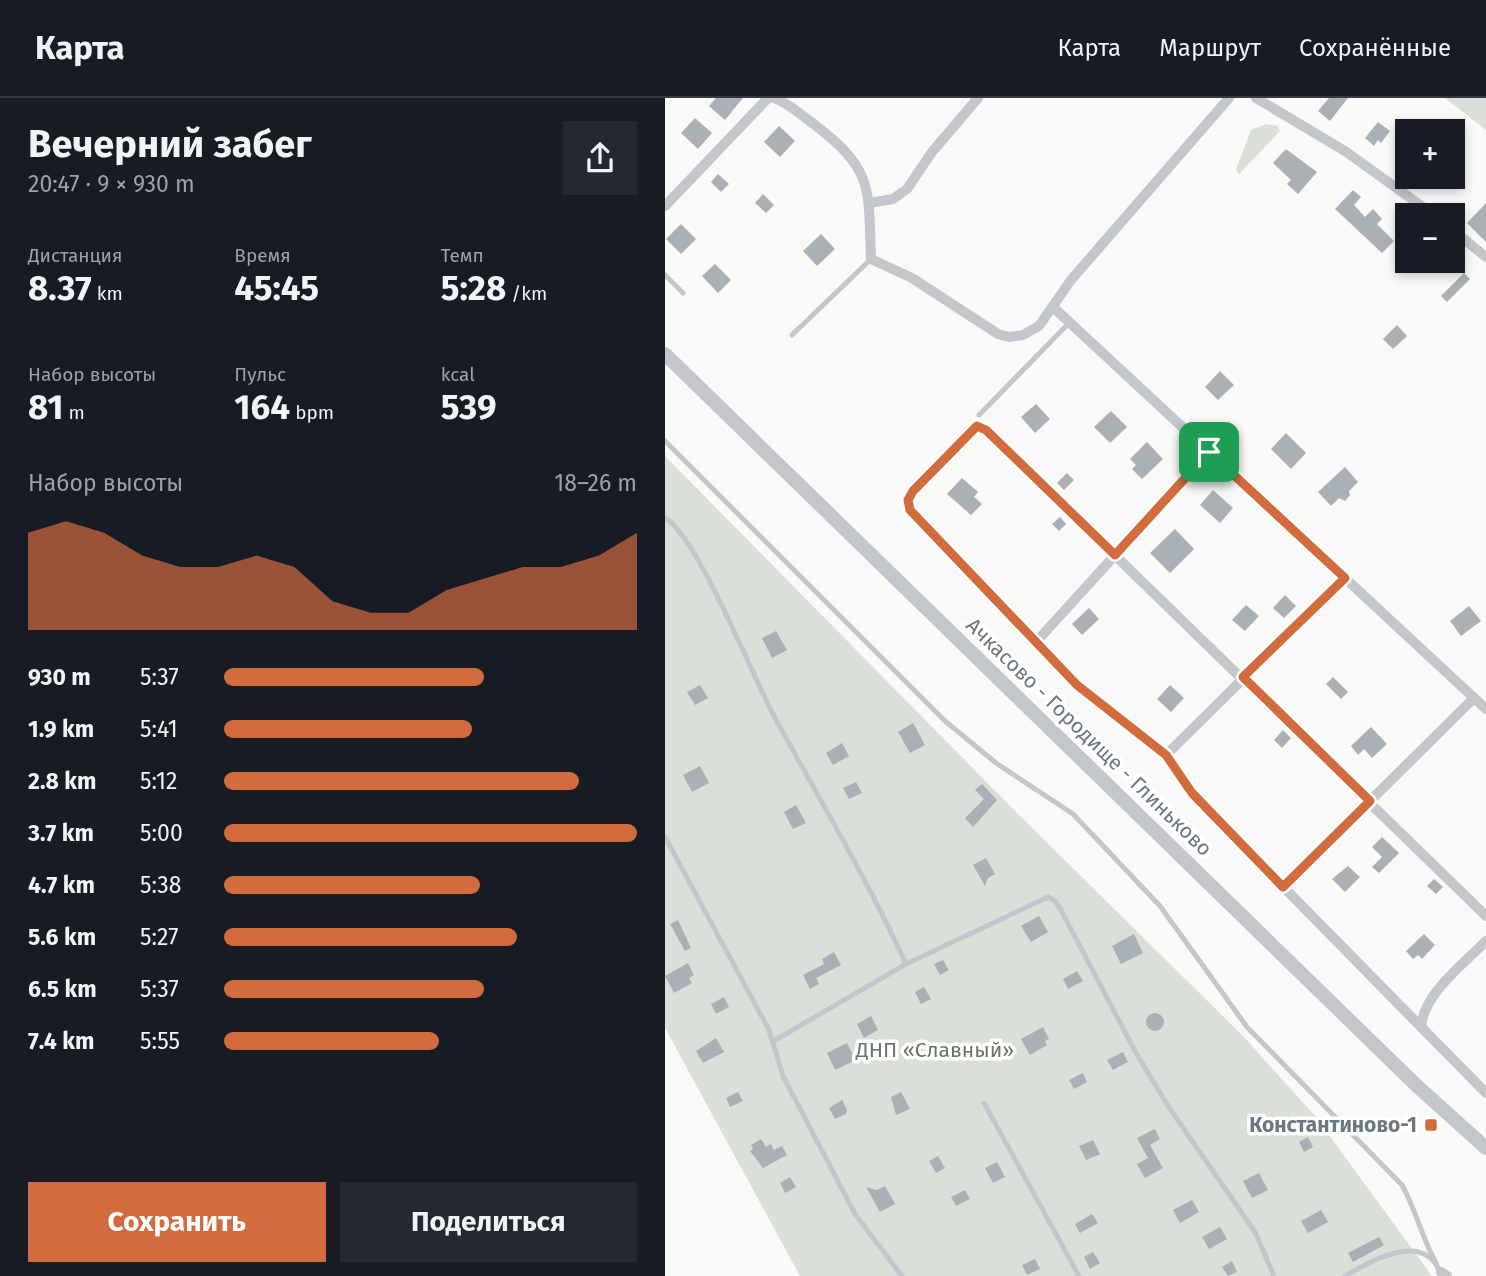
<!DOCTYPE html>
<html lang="ru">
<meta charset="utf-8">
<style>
:root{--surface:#171b24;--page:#242831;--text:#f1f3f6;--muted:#9ea1a6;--line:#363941;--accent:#d26c3e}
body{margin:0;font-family:"Fira Sans",sans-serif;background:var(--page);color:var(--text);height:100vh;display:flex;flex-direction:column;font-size:26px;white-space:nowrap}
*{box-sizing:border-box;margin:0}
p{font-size:23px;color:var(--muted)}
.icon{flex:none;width:38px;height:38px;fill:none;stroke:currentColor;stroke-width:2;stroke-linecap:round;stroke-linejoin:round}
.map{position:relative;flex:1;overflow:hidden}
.side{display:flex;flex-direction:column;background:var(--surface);width:665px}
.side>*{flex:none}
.buttons{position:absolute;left:730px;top:21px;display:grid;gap:14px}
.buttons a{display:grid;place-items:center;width:70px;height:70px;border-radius:0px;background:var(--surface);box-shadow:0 4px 10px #0003;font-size:35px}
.pin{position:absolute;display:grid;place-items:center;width:60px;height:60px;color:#fff;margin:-30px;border-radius:14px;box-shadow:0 4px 10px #0006}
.round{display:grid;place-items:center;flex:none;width:74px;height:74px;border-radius:0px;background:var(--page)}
.summary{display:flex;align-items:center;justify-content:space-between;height:119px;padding:0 28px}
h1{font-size:38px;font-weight:700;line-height:52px}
.stats{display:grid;grid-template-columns:repeat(3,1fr);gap:10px;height:119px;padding:7px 28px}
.stats div{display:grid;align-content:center}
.stats b{font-size:35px;font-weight:700}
.stats small{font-size:19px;font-weight:400}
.stats p{font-size:19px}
.chart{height:196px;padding:14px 28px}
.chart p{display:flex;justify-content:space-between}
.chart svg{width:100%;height:126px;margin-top:7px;fill:var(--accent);opacity:.7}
.action{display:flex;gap:14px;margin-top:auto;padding:14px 28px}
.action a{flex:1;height:80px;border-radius:0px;background:var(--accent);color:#fff;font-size:28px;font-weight:700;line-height:80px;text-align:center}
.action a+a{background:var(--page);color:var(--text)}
ul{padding:0 28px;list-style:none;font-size:23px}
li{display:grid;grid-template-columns:112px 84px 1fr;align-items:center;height:52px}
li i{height:18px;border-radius:9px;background:var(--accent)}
header{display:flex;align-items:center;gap:42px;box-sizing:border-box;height:98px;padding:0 35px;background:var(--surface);border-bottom:2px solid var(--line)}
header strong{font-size:33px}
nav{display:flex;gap:38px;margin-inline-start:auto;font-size:24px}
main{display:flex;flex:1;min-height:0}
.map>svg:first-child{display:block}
</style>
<header>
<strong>Карта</strong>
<nav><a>Карта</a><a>Маршрут</a><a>Сохранённые</a></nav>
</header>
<main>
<section class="side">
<div class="summary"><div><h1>Вечерний забег</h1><p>20:47 · 9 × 930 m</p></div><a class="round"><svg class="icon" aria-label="share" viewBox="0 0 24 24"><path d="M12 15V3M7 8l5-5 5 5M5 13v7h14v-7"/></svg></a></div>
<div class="stats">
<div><p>Дистанция</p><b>8.37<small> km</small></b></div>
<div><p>Время</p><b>45:45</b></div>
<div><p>Темп</p><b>5:28<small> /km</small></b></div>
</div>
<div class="stats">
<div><p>Набор высоты</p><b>81<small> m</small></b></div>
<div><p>Пульс</p><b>164<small> bpm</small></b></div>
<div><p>kcal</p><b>539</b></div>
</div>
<div class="chart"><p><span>Набор высоты</span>18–26 m</p>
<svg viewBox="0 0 160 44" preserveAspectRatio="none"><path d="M0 44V10L10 6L20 10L30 18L40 22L50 22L60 18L70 22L80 34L90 38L100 38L110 30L120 26L130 22L140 22L150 18L160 10V44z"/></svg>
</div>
<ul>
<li><b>930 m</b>5:37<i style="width:63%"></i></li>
<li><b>1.9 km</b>5:41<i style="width:60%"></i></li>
<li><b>2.8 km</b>5:12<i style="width:86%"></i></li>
<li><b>3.7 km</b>5:00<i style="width:100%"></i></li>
<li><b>4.7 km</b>5:38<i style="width:62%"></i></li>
<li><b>5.6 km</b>5:27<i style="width:71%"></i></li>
<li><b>6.5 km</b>5:37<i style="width:63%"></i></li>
<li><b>7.4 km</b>5:55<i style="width:52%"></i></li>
</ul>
<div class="action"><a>Сохранить</a><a>Поделиться</a></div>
</section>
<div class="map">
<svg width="821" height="1178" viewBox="0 0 821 1178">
<rect width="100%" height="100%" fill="#f9f9f7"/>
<g fill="#dadfd8">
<path d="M 780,0 L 821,0 L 821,32 Z"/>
<path d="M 601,26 L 613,28 L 615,33 L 574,76 L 571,72 L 586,32 Z"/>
<path d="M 0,358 L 352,715 L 579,939 L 650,1018 L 767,1178 L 135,1178 L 0,930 Z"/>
</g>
<g fill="#aab1b6">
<path d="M 51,0 L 78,0 L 60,22 L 44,8 Z"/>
<path d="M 664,0 L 683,0 L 665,23 L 653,13 Z"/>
<path d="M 30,20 L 47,35 L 33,51 L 16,35 Z"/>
<path d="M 713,24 L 725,33 L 716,45 L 713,42 L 709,48 L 700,40 Z"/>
<path d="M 114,28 L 130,43 L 115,59 L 99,44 Z"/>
<path d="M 621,51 L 652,74 L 633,96 L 622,86 L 626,82 L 608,65 Z"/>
<path d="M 53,76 L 64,86 L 56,94 L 46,84 Z"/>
<path d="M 688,92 L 696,99 L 689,107 L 700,119 L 708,111 L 717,121 L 712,126 L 729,143 L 717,155 L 670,111 Z"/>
<path d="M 98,96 L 109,107 L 101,115 L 90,105 Z"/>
<path d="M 821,105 L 821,144 L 802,125 Z"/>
<path d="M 742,119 L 742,142 L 731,133 Z"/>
<path d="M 16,126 L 31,141 L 16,156 L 1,141 Z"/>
<path d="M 156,136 L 170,151 L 152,168 L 138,153 Z"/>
<path d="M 50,166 L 66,182 L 53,195 L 37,178 Z"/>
<path d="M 799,175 L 805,181 L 782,204 L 776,198 Z"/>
<path d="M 732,227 L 742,238 L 728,251 L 718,241 Z"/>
<path d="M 555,273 L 569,287 L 553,302 L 540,289 Z"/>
<path d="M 371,306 L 385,321 L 370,335 L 356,319 Z"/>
<path d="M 446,313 L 462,329 L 445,345 L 429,329 Z"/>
<path d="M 621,335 L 641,355 L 626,371 L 606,351 Z"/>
<path d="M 482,344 L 498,361 L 477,381 L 467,371 L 471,367 L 465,361 Z"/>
<path d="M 680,369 L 693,384 L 684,393 L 685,397 L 680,403 L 674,400 L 666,408 L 653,394 Z"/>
<path d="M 402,375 L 409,382 L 399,392 L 392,385 Z"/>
<path d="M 297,380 L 313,394 L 309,399 L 317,406 L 306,417 L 282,396 Z"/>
<path d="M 548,392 L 568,410 L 555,425 L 535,407 Z"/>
<path d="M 395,419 L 401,426 L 394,433 L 387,426 Z"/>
<path d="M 510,431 L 529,451 L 505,475 L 485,455 Z"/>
<path d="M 620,497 L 631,508 L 619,520 L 608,510 Z"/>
<path d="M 581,507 L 594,518 L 580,533 L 567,522 Z"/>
<path d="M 804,508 L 816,523 L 796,538 L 785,523 Z"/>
<path d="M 424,510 L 434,521 L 417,537 L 407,526 Z"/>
<path d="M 111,533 L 122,552 L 107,560 L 97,540 Z"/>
<path d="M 668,579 L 683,594 L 676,601 L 661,586 Z"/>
<path d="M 35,587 L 43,600 L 30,607 L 22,594 Z"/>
<path d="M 505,587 L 519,600 L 506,614 L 492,601 Z"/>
<path d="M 248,625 L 260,647 L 245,655 L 233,634 Z"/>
<path d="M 706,629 L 722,646 L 707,660 L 699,651 L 693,657 L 686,648 Z"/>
<path d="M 618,632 L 626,640 L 617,650 L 609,642 Z"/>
<path d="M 177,645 L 184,658 L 168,667 L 161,655 Z"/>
<path d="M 35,668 L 44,685 L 27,694 L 18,677 Z"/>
<path d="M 191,684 L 197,695 L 184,701 L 178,690 Z"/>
<path d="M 317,686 L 332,702 L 308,729 L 300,720 L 319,701 L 310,692 Z"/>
<path d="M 131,707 L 141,725 L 128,731 L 119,714 Z"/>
<path d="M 717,739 L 734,755 L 714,775 L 707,769 L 717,759 L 707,749 Z"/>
<path d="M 321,760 L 330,776 L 323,780 L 320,788 L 308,767 Z"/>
<path d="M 683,768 L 695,779 L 680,794 L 667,781 Z"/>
<path d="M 769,781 L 778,789 L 771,796 L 762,788 Z"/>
<path d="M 374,818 L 383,834 L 366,844 L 356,828 Z"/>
<path d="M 13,822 L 26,850 L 20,853 L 5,826 Z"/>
<path d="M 469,836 L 478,855 L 456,866 L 447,848 Z"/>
<path d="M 759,836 L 770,847 L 757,861 L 753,857 L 748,861 L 741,853 Z"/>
<path d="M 169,854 L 176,867 L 151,880 L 154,886 L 145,891 L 138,877 L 159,866 L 157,861 Z"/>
<path d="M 278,862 L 284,872 L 275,877 L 269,866 Z"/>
<path d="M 23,865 L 29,877 L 24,880 L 27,885 L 9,895 L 0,878 Z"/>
<path d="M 412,873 L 418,883 L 403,891 L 398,881 Z"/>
<path d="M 259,889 L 266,901 L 256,906 L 250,894 Z"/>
<path d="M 59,899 L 64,909 L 51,916 L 46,906 Z"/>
<circle cx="490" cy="924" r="9"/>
<path d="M 206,918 L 213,932 L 199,940 L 192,926 Z"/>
<path d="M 378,929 L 384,941 L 380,943 L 382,947 L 365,957 L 356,941 Z"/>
<path d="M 51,940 L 59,954 L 38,965 L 31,953 Z"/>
<path d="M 182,945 L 191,962 L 170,972 L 162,955 Z"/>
<path d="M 458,954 L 463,964 L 448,972 L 442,962 Z"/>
<path d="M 418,975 L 422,984 L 409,991 L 404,982 Z"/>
<path d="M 73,994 L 78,1003 L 65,1009 L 61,1000 Z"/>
<path d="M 236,994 L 245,1011 L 231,1017 L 226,999 Z"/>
<path d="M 177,1002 L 182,1012 L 181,1016 L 170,1021 L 164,1010 Z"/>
<path d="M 490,1031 L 495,1041 L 485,1047 L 498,1070 L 480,1080 L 472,1066 L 483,1060 L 472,1040 Z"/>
<path d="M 643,1039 L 648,1049 L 639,1054 L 634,1044 Z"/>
<path d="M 96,1041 L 101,1049 L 106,1046 L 109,1052 L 117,1048 L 122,1057 L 98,1070 L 85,1053 L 88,1051 L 86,1047 Z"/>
<path d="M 428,1042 L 435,1056 L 421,1062 L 414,1048 Z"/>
<path d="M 273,1058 L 280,1070 L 271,1075 L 264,1063 Z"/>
<path d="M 332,1064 L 340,1079 L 328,1085 L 320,1070 Z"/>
<path d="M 594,1075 L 603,1092 L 587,1100 L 578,1083 Z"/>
<path d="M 125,1079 L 131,1089 L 120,1095 L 115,1085 Z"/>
<path d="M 220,1088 L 230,1106 L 215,1114 L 201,1089 L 212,1092 Z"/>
<path d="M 300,1092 L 305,1101 L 291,1108 L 286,1099 Z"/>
<path d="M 527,1102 L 534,1114 L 515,1125 L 508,1112 Z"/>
<path d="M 656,1112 L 663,1124 L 643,1135 L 636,1123 Z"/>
<path d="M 427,1116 L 433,1125 L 415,1135 L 410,1126 Z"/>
<path d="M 555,1129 L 562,1141 L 544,1151 L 537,1139 Z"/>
<path d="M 714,1139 L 719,1147 L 688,1164 L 683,1155 Z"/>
<path d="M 428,1154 L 435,1165 L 425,1171 L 419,1159 Z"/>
<path d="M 370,1161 L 375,1171 L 362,1177 L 357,1167 Z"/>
<path d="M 567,1163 L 572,1174 L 563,1178 L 557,1169 Z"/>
</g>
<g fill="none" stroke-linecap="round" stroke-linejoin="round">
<g stroke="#c3c6ca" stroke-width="5">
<path d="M 0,177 L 18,195"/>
<path d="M 127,237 L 206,161"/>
<path d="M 314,317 L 405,224"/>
<path d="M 0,343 L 280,623 L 331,665 L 408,716 L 495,808 L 582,929 L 737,1087 C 751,1112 757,1140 771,1165"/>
<path d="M 0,420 C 32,437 89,582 110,620 C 155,702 202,781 241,866"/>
<path d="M 0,739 L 104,932 L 118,978 L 190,1116 L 237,1178"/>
<path d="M 107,944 L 241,866 L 383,799 L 390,803 L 396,812 L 471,955 L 503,1008 L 590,1134 L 609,1178"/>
<path d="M 319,1005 L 414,1178"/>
<path d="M 680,1178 C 707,1163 759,1131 776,1176"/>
</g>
<g stroke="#c3c6ca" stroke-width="10">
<path d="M 109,0 C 124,5 137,18 150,27 C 210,73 203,91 206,161 L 247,180 L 333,236 L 344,239 L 358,237 L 374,228 L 406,182 L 564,0"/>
<path d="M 591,0 L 680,53 L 769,117"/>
<path d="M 204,105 L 228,101 L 242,91 L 267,54 L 313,0"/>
<path d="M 0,108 L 103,0"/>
<path d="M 788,132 L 821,159"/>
<path d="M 388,209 L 821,611"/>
<path d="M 371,544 L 544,354"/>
<path d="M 501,657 L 680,480"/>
<path d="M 618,789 L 809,600"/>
<path d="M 821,818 L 321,332 L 312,328 L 305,332 L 248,392 L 243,402 L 245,412 L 412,587 L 501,657 L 526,695 L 821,995"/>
<path d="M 756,929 C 759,895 798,867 821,843"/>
<path d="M 776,1174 L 782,1178"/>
</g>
<path stroke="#c3c6ca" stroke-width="14" d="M 0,256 L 752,988 L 821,1050"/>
</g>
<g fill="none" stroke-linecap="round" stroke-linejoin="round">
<defs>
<path id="route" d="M 312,328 L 321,332 L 450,457 L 544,354 L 680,480 L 578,579 L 705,703 L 618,789 L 527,695 L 501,657 L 412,587 L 245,412 L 243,402 L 248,393 Z"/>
</defs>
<use href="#route" stroke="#fff" stroke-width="14"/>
<use href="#route" stroke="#d26c3e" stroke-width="9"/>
</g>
<rect fill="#d26c3e" stroke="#fff" stroke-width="2.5" x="759" y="1020" width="14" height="14" rx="3.5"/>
<g text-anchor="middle" stroke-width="7" stroke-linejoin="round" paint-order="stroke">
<g font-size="21" fill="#6b7784" stroke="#fff">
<text transform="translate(424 639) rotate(44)" y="7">Ачкасово - Городище - Глиньково</text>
</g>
<g font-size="21" fill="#677765" stroke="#fff">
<text x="270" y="959">ДНП «Славный»</text>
</g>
<g font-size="21" font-weight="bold" fill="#6b7784" stroke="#fff" text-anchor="end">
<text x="752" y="1034">Константиново-1</text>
</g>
</g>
</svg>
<div class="buttons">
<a>+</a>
<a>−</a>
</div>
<div class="pin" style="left:544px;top:354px;background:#1e9e55"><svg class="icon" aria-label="arrive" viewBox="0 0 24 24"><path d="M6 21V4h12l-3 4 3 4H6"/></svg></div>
</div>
</main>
